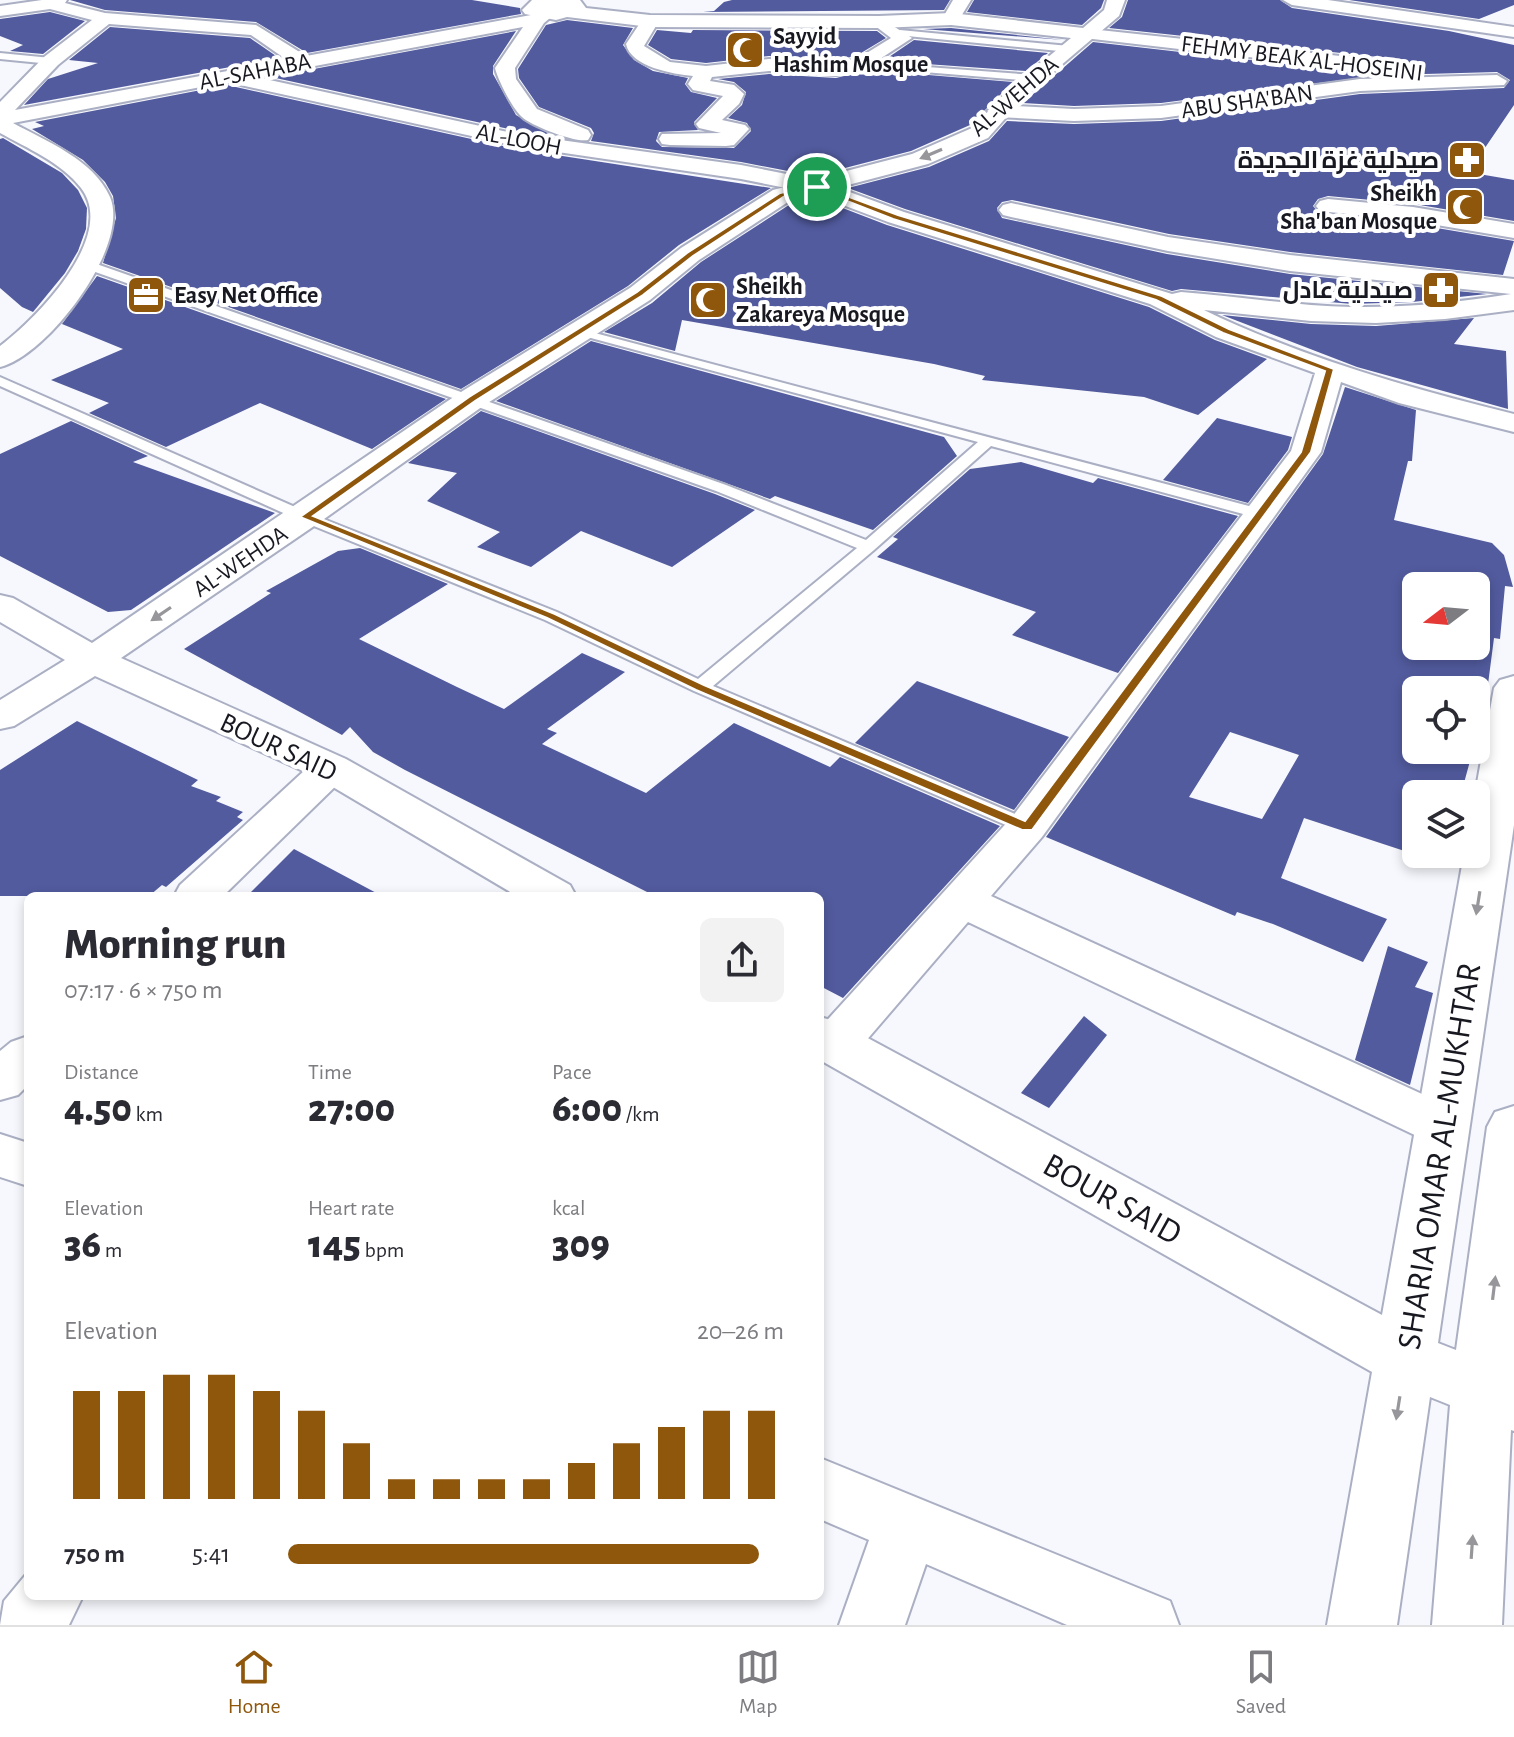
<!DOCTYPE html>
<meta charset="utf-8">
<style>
:root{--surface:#fff;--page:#f2f2f3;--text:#2b2b33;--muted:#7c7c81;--line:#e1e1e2;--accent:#8e570c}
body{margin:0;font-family:"Alegreya Sans",Cairo,sans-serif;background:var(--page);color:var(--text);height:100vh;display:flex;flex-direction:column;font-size:30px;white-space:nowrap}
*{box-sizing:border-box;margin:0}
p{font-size:26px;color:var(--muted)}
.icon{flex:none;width:44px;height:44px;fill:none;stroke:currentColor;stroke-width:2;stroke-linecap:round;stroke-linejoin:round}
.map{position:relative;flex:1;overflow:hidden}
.panel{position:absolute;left:24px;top:892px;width:800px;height:708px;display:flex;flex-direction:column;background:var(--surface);border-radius:12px;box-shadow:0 4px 12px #0003}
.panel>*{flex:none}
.needle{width:52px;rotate:254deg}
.tools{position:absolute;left:1402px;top:572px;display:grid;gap:16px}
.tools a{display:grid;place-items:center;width:88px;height:88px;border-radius:12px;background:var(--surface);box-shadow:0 4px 12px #0003;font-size:40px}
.pin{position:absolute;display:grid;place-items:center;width:68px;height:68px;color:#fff;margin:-34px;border:4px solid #fff;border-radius:50%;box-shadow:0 2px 8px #0007}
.round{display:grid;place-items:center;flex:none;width:84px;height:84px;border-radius:12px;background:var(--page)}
.overview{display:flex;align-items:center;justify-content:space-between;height:136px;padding:0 40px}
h1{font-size:44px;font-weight:800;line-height:60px}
.stats{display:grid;grid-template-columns:repeat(3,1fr);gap:12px;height:136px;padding:8px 40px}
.stats div{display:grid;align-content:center}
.stats b{font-size:40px;font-weight:800}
.stats small{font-size:22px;font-weight:400}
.stats p{font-size:22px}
.chart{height:224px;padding:16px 40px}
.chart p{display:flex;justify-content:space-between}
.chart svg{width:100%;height:144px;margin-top:8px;stroke:var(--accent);stroke-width:6}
ul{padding:0 40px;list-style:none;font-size:26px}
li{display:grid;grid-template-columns:128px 96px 1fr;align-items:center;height:60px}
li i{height:20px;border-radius:10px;background:var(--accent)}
.menu{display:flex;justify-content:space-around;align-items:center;height:112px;border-top:2px solid var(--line);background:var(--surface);font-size:22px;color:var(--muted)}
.menu a{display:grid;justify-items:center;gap:4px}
.menu .selected{color:var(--accent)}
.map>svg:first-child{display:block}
</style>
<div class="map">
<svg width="1514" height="1625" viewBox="0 0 1514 1625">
<rect width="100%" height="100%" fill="#f7f8fd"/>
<g fill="#525b9e" fill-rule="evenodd">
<path d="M 70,0 L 472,0 L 520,8 L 521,14 L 307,53 L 256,22 L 105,10 Z"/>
<path d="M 732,0 L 950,0 L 944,10 L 703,12 L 714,11 L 724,2 Z"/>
<path d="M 974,0 L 1104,0 L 1101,8 L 1082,25 L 967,12 Z"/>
<path d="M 1128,0 L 1280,0 L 1292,8 L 1449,31 L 1514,45 L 1514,105 L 1472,167 L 1476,168 L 1473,173 L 1514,180 L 1514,221 L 1414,204 L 1328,196 L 1318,199 L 1313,206 L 1320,214 L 1413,224 L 1514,241 L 1503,275 L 1290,252 L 1169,234 L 1012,200 L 1002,202 L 997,208 L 1002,218 L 1167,254 L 1290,274 L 1487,294 L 1412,302 L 1352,304 L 1181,289 L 1172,291 L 905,209 L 848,188 L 929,167 L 989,141 L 1007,121 L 1074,124 L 1161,121 L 1360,94 L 1504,88 L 1510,80 L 1497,72 L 1389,75 L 1400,66 L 1387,58 L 1109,28 L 1122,17 Z"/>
<path d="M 1349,0 L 1514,0 L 1514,5 L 1479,19 Z"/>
<path d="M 50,12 L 85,21 L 43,54 L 10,51 L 23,45 L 0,36 L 0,19 Z"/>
<path d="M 567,20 L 633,28 L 623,45 L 634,60 L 653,71 L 688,78 L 685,84 L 691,92 L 717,98 L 694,122 L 698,130 L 659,132 L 656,141 L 662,147 L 734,148 L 751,131 L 747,123 L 728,118 L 742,105 L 746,92 L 734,82 L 718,79 L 769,74 L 836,78 L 868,70 L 1013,82 L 970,125 L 911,151 L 814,176 L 741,162 L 591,141 L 594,133 L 591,128 L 539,107 L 519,78 L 518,69 L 546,25 Z"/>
<path d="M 110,27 L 250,38 L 279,58 L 24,105 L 48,79 L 98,63 L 69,60 Z"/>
<path d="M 951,28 L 1064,40 L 923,29 Z"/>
<path d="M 657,30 L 691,33 L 693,30 L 877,31 L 886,38 L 856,56 L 836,60 L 769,56 L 706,63 L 671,59 L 648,45 Z"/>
<path d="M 516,31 L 493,66 L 493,74 L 516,115 L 553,136 L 518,131 L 271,77 Z"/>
<path d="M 914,40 L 1048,53 L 1026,71 L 883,61 Z"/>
<path d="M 1093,42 L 1381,75 L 1161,103 L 1074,106 L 1023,103 Z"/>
<path d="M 227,85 L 517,149 L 771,188 L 679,245 L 628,286 L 461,389 L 103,263 L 116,218 L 113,196 L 105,182 L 83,160 L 32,129 L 44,126 L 35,122 Z"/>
<path d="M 3,138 L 62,173 L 78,190 L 87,208 L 86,229 L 78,251 L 65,273 L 33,312 L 22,307 L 0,288 L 0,139 Z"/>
<path d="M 814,197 L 887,225 L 1149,307 L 1215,340 L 1267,359 L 1198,415 L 1144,397 L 982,380 L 985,376 L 934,364 L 682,320 L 675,351 L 604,332 L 652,303 L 701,262 L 792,203 Z"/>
<path d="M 97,276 L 446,399 L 372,449 L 260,403 L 166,447 L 89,413 L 109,403 L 51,380 L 123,349 L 62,324 Z"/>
<path d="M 1222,315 L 1311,324 L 1376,326 L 1474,318 L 1454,344 L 1506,351 L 1508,409 L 1357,367 Z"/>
<path d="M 591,341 L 944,437 L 957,456 L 873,530 L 775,496 L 770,499 L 496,401 Z"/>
<path d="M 1345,387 L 1416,410 L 1412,461 L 1408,461 L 1394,520 L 1492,543 L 1504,555 L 1513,587 L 1505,586 L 1500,639 L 1494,638 L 1484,715 L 1476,740 L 1476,690 L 1416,690 L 1416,750 L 1473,750 L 1461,794 L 1416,794 L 1416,854 L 1437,854 L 1435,861 L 1304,818 L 1281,878 L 1387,919 L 1363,962 L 1273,924 L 1237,912 L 1235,916 L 1046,837 L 1323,454 ZM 1416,586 L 1476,586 L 1476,646 L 1416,646 ZM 1230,732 L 1299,755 L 1262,819 L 1189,797 Z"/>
<path d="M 481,411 L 715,494 L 755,510 L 672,567 L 581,531 L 531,567 L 477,547 L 500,532 L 427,501 L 457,473 L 408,463 Z"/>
<path d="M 1217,418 L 1292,437 L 1288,450 L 1248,503 L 1163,480 Z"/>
<path d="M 71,421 L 148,456 L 133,462 L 275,513 L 131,610 L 108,612 L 0,556 L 0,454 Z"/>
<path d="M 1021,462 L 1093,483 L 1098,478 L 1238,516 L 1118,673 L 1012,635 L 1036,612 L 877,557 L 898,539 L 893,537 L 970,469 Z"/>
<path d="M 360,548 L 448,584 L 359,639 L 457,687 L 504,709 L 582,653 L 625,672 L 547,729 L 557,733 L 542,744 L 646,793 L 734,723 L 830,767 L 840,757 L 1000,826 L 843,998 L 820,986 L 820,896 L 655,896 L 405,770 L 373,752 L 350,727 L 342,735 L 184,649 L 271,593 L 266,591 L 338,551 Z"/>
<path d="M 917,681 L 1069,737 L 1014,810 L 855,743 Z"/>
<path d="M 77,721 L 198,780 L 191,786 L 221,797 L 216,801 L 243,812 L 237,817 L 243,820 L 166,887 L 162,885 L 149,896 L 0,896 L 0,770 Z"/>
<path d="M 294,849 L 382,896 L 247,896 Z"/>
<path d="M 1388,946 L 1428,962 L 1415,987 L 1433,993 L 1410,1085 L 1355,1060 Z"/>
<path d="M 1084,1016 L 1107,1035 L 1049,1108 L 1021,1093 Z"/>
</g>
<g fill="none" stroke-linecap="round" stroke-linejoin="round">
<defs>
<g id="lane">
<path d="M 900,30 L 1069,46 L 1073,49 L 1069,52 L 897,35 Z"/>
<path d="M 0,53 L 51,58 L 56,61 L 51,64 L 0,59 Z"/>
<path d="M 860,62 L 1034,75 L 1039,78 L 1034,81 L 863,67 Z"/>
<path d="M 88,261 L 726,485 L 866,540 L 978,442 L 576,334 L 576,328 L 1264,510 L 1266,513 L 1258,518 L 991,446 L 874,550 L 713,686 L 1034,822 L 1037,827 L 1034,832 L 1027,834 L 694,691 L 545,620 L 299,520 L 0,386 L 0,377 L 311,514 L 557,612 L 698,679 L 857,548 L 716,491 L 84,268 L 82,265 Z"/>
</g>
<g id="street">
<path d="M 42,0 L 67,0 L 65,3 L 105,13 L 256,25 L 306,56 L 531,15 L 541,8 L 547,9 L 550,18 L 544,23 L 515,68 L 516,79 L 537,109 L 588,130 L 591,135 L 588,140 C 575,143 532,126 522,117 C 513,110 497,78 495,68 L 523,27 L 256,77 L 517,134 L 741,165 L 817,180 L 904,212 L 1172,294 L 1181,292 C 1238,296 1295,306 1352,307 C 1406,308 1459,302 1511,294 L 1290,271 L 1168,251 L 1011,217 L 1003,215 L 999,210 L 1003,205 L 1011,203 L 1168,237 L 1290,255 L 1514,279 L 1514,310 L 1445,319 L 1376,323 L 1311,321 L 1204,310 C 1301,357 1409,388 1514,414 L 1514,432 L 1399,403 L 1341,382 L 1321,452 L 1042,837 L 991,896 L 1459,1111 L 1467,1125 L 1459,1139 L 1441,1145 L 1423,1139 L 968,922 L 852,1057 L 835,1062 L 820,1058 L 820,1028 L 1012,817 L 1291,451 L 1315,373 L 1216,337 L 1150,304 L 888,222 L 811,193 L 741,179 L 517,146 L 227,82 L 13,123 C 46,141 94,160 110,197 C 131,246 47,356 0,367 L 0,346 C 36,319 118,236 81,188 C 62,163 27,148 0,133 L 0,102 L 44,57 L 92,20 L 50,9 L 0,16 L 0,6 ZM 109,24 L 251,35 L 287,60 L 15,110 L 58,65 Z"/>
<path d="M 953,0 L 971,0 L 957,23 L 951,24 L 942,19 Z"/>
<path d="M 1283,0 L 1328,0 L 1514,27 L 1514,37 L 1292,5 Z"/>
<path d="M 650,16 L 659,21 L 644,46 L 670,62 L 706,66 L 769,59 L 836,63 L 857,59 L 891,38 L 870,22 L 879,17 L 912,38 L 863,70 L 836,75 L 769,71 L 712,77 L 710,81 L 734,85 L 744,94 L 739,104 L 722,120 L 745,125 L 749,129 L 734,145 L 726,146 L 670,145 L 662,144 L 659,139 L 662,134 L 721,133 L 699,128 L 696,124 L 723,96 L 693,90 L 688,84 L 693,76 C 673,74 631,67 626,44 L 644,17 Z"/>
<path d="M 1090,29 L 1387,61 L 1397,67 L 1387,73 L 1084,38 L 1081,34 L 1084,30 Z"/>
<path d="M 1497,75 L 1507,81 L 1504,85 L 1360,91 L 1161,118 L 1074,121 L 997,117 L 987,111 L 997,105 L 1074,109 L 1161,106 L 1360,79 Z"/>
<path d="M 1328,199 L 1413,207 L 1514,224 L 1514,238 L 1413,221 L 1320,211 L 1316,206 L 1320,201 Z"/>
<path d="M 331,755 L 345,759 L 351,768 L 345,777 L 223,896 L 174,896 L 180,885 L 317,759 Z"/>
<path d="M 28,1036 L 28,1085 L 18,1095 L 0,1100 L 0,1051 L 11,1042 Z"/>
<path d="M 0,1134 L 28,1143 L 28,1186 L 0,1177 Z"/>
<path d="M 820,1458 L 1170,1601 L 1179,1625 L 1067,1625 L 926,1564 L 905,1625 L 839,1625 L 869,1540 L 820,1519 Z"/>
<path d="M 28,1572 L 28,1596 L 83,1596 L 69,1625 L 0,1625 L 4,1601 Z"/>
</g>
<g id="secondary">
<path d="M 532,0 L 580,0 L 586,8 L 650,15 L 879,16 L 951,13 L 1083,28 L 1104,10 L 1107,0 L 1125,0 L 1119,16 L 1026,95 L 988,138 L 928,164 L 791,200 L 699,260 L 650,300 L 483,406 L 317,524 L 121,658 L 346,759 L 570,885 L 576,896 L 517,896 L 316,777 L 95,676 L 14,726 L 0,729 L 0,700 L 65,660 L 0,622 L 0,595 L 13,598 L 92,643 L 461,392 L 630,288 L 681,248 L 773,190 L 912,154 L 972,128 L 1012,87 L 1071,38 L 951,25 L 879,28 L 650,27 L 567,17 L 556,20 L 525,14 L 522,10 Z"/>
<path d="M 1514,676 L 1514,825 L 1438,1343 L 1456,1350 L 1487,1127 L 1495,1112 L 1514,1106 L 1514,1431 L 1511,1430 L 1502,1625 L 1432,1625 L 1450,1405 L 1430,1397 L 1397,1625 L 1327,1625 L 1372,1372 L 820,1060 L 820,1017 L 838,1022 L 1382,1315 L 1464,854 L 1476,854 L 1475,794 L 1494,688 L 1500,680 Z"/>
</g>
</defs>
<use href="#lane" stroke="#aaafc3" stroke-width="4"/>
<use href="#street" stroke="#aaafc3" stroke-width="4"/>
<use href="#secondary" stroke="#aaafc3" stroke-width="4"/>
<use href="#lane" fill="#fff" fill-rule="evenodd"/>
<use href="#street" fill="#fff" fill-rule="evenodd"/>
<use href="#secondary" fill="#fff" fill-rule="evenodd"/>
</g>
<defs><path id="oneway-solid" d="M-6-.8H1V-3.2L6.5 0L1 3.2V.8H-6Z" transform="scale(2)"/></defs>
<g fill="#97979b">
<use href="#oneway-solid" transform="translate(931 154) rotate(157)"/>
<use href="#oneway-solid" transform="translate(161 614) rotate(146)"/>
<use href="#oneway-solid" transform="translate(1478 903) rotate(99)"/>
<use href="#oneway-solid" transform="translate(1494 1288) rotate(-83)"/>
<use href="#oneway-solid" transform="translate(1398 1408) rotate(99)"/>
<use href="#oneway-solid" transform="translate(1472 1547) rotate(-86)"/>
</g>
<path fill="#8e570c" stroke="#fff" stroke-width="2" fill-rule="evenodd" d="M 817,185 L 898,215 L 1162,296 L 1229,329 L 1334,369 L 1311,452 L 1032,830 L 1022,830 L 696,690 L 547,618 L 300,517 L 469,397 L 637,292 L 687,253 L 780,193 ZM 816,189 L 893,219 L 1156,300 L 1223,333 L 1325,371 L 1301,452 L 1025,821 L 704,685 L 555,614 L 313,516 L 475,401 L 643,295 L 693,256 L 785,196 Z"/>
<defs>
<symbol id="mosque-square" viewBox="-11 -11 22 22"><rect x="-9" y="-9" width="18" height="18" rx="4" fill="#8e570c" stroke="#fff"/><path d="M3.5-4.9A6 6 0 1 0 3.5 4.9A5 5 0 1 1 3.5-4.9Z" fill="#fff"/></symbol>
<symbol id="pharmacy-square" viewBox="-11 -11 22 22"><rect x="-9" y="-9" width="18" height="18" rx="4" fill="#8e570c" stroke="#fff"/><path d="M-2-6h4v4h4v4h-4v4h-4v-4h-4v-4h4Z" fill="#fff"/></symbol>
<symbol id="office-square" viewBox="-11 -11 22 22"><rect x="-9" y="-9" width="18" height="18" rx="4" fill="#8e570c" stroke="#fff"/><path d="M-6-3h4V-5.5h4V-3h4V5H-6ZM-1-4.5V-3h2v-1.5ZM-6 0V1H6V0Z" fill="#fff"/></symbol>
</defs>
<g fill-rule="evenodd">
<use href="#mosque-square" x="723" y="28" width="44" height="44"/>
<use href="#pharmacy-square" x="1445" y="138" width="44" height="44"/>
<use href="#mosque-square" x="1443" y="185" width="44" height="44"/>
<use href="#pharmacy-square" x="1419" y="268" width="44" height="44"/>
<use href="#office-square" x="124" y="273" width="44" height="44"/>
<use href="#mosque-square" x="686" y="278" width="44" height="44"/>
</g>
<g text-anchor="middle" stroke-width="8" stroke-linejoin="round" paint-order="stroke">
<g font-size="24" font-weight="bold" fill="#171820" stroke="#fff" text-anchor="start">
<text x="773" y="44">Sayyid<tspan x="773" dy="28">Hashim Mosque</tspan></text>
<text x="1439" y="168" text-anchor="end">صيدلية غزة الجديدة</text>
<text x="1437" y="201" text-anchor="end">Sheikh<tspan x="1437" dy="28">Sha'ban Mosque</tspan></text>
<text x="736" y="294">Sheikh<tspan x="736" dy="28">Zakareya Mosque</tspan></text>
<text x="1413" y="298" text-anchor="end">صيدلية عادل</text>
<text x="174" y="303">Easy Net Office</text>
</g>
<g font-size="24" fill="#171820" stroke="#fff">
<text transform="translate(1302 58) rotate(7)" y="8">FEHMY BEAK AL-HOSEINI</text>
<text transform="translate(255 71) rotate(-11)" y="8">AL-SAHABA</text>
<text transform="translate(1014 96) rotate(-41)" y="8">AL-WEHDA</text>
<text transform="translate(1247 101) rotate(-8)" y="8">ABU SHA'BAN</text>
<text transform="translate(519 139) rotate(11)" y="8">AL-LOOH</text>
<text transform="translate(240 561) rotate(-34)" y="8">AL-WEHDA</text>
</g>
<g font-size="28" fill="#171820" stroke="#fff">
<text transform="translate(279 746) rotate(25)" y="10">BOUR SAID</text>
</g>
<g font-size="34" fill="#171820" stroke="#fff">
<text transform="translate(1438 1156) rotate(-81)" y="12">SHARIA OMAR AL-MUKHTAR</text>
<text transform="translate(1113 1198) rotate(29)" y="12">BOUR SAID</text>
</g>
</g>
</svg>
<div class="tools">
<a><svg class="needle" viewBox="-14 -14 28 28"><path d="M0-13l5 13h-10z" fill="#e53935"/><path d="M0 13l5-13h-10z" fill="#7c7c81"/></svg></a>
<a><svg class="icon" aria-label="locate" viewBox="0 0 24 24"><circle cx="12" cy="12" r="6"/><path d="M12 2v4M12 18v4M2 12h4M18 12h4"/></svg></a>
<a><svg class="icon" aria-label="layers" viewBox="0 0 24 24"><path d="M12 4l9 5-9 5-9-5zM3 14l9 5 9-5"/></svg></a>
</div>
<div class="pin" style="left:817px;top:187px;background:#1e9e55"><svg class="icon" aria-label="arrive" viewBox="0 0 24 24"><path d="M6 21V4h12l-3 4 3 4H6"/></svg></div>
<section class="panel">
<div class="overview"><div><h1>Morning run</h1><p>07:17 · 6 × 750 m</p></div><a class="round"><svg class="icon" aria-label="share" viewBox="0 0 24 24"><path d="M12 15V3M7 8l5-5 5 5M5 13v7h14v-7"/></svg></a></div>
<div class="stats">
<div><p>Distance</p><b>4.50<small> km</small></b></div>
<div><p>Time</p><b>27:00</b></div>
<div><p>Pace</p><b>6:00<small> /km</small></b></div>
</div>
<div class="stats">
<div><p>Elevation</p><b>36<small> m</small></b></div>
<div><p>Heart rate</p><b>145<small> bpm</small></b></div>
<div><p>kcal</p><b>309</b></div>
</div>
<div class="chart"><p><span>Elevation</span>20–26 m</p>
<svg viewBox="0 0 160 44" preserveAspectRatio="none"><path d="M5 44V11M15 44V11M25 44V6M35 44V6M45 44V11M55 44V17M65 44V27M75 44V38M85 44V38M95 44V38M105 44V38M115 44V33M125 44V27M135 44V22M145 44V17M155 44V17"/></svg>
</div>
<ul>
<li><b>750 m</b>5:41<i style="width:95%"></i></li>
</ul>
</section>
</div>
<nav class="menu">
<a class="selected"><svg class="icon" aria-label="home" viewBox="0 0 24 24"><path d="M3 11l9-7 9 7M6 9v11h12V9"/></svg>Home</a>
<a><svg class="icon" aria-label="map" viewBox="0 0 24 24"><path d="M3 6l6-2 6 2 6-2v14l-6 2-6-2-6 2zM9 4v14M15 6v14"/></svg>Map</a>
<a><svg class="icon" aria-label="saved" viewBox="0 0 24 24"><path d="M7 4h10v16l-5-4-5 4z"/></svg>Saved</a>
</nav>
